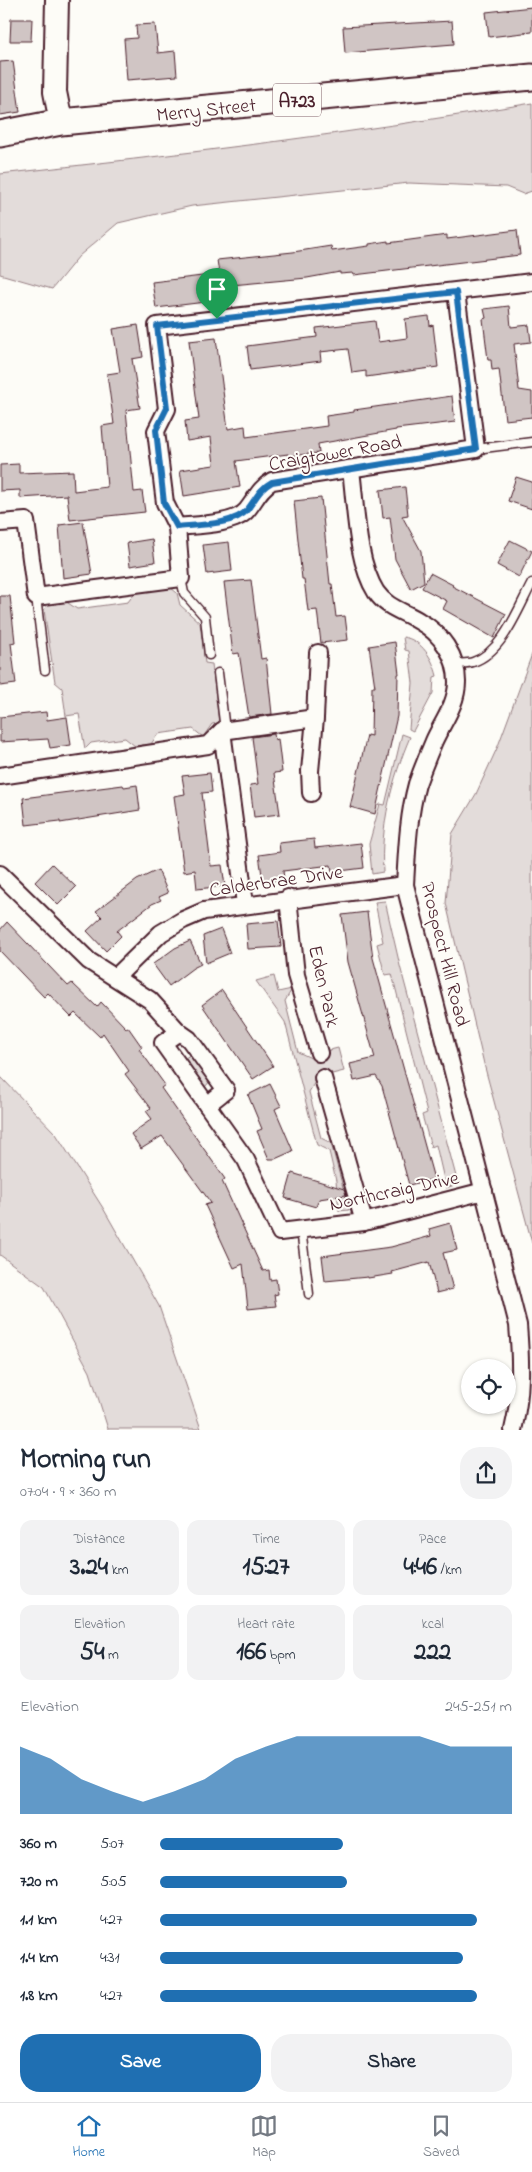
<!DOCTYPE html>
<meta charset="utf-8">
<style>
:root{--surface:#fff;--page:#f2f2f3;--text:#1f2937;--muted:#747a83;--line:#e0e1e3;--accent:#1f6fb2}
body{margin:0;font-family:"Indie Flower",sans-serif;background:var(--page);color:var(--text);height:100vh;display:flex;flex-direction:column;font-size:19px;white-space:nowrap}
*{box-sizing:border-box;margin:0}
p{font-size:16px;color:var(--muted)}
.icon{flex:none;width:28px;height:28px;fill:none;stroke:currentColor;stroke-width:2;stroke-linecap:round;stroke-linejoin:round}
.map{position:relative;height:1430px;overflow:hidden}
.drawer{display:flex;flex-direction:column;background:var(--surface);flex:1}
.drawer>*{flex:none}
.controls{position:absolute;left:461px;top:1359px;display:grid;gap:10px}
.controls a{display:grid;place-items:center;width:55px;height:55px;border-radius:50%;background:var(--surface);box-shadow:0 1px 4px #0004;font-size:25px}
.pin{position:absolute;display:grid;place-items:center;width:42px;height:42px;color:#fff;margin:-51px -21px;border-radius:50% 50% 50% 0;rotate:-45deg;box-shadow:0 0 5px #0007}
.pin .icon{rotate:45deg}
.round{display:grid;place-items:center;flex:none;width:52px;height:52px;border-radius:20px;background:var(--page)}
.head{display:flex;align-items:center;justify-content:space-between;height:85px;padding:0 20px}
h1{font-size:28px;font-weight:700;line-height:38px}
.figures{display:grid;grid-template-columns:repeat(3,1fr);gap:8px;height:85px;padding:5px 20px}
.figures div{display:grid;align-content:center;border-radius:12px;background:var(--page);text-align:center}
.figures b{font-size:25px;font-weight:700}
.figures small{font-size:14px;font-weight:400}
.figures p{font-size:14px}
.chart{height:140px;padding:10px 20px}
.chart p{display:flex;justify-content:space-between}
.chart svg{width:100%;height:90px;margin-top:5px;fill:var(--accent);opacity:.7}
.action{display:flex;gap:10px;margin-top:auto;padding:10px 20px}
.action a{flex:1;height:58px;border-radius:20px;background:var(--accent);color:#fff;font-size:20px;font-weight:700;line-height:58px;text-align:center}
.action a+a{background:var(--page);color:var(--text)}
ul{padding:0 20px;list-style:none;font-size:16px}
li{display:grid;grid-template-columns:80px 60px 1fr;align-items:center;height:38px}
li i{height:12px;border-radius:6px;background:var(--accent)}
.dock{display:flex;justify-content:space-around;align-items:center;height:70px;border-top:1px solid var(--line);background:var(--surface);font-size:14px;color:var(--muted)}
.dock a{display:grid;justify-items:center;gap:2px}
.dock .current{color:var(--accent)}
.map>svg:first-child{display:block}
</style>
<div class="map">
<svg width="532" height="1430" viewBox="0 0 532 1430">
<rect width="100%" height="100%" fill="#fdfcf7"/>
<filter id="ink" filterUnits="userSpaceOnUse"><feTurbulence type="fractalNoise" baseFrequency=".02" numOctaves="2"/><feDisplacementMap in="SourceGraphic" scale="10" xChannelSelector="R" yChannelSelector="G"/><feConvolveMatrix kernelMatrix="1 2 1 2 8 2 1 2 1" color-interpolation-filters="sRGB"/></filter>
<g filter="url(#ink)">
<g fill="#e3dcda" stroke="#967e82">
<path d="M 532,103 L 532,191 L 523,194 L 506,187 L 409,183 L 192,206 L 118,223 L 79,256 L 52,289 L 0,274 L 0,174 C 178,155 356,133 532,103 Z"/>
<path d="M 170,587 L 177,593 L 180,605 L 200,623 L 205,663 L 212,664 L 219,723 L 212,724 L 203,737 L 193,729 L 158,734 L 151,744 L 135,746 L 125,738 L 91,743 L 85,749 L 79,714 L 66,716 L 62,688 L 55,682 L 44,610 L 48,603 L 65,601 L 77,609 L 128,602 L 136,591 Z"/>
<path d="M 403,637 C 422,640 433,659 437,676 L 434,677 L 433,693 L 413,731 L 409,729 L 413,683 L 409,651 L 405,650 Z"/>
<path d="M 532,654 L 532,1243 L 484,1064 L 446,903 L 452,834 L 476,794 L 498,746 Z"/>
<path d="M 402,734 L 410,737 C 392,779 380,826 383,872 L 372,874 L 369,844 L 380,804 L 385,805 Z"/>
<path d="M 385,901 L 400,966 L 458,1184 L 446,1188 L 436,1145 L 431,1147 L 422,1115 L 427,1113 L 392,974 L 385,975 L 377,944 L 383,942 L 375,902 Z"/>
<path d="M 274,976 L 278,992 L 292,989 L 285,1001 L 298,1052 L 311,1058 L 326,1054 L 326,1051 L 338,1048 L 344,1071 L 332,1074 L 331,1072 L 315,1076 L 316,1080 L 309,1092 L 321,1138 L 331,1143 L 349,1210 L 339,1211 L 336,1181 L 329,1151 L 317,1145 L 285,1022 L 256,981 Z"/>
<path d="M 190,1055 L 193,1056 L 211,1080 L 205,1087 L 202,1086 L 184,1062 L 185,1058 Z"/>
<path d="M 0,1076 L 56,1134 L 103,1208 L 159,1306 L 201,1429 L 108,1429 L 90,1372 L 44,1287 L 0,1255 Z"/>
</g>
<g fill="#d0c5c4" stroke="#4a1f2b">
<path d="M 532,7 L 532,32 L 489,37 L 486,12 Z"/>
<path d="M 11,19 L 32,19 L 31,41 L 10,41 Z"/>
<path d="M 452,21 L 454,44 L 345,53 L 343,27 Z"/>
<path d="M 155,24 L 158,53 L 175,51 L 177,76 L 127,80 L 124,39 L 137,38 L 136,25 Z"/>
<path d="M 13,61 L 20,112 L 0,115 L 0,62 Z"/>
<path d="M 517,230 L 520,255 L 354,275 L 353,273 L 340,274 L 340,272 L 307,278 L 221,286 L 217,260 L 293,252 L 331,246 L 332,251 L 369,246 L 369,244 L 388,241 L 388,243 L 447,235 L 447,239 Z"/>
<path d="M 219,274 L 222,300 L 156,308 L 152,282 Z"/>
<path d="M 509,306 L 511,327 L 529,325 L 531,342 L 514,344 L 519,390 L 532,392 L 532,417 L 505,420 L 499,369 L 492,370 L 491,360 L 488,360 L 483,319 L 486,318 L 484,309 Z"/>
<path d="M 429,316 L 430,326 L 433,325 L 438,367 L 366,377 L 366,371 L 352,373 L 348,349 L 320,352 L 321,361 L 250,370 L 247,346 L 317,337 L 316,328 L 375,321 L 378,342 L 407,338 L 405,319 Z"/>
<path d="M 138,325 L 143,357 L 132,359 L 140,408 L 126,410 L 134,492 L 142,491 L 145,512 L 70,520 L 67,495 L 20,498 L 20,490 L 0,491 L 0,465 L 19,464 L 19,473 L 73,471 L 74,491 L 107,487 L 102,426 L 114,424 L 107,374 L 120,372 L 113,329 Z"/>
<path d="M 216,338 L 228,429 L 245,426 L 246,437 L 327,426 L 326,416 L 354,412 L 354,410 L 452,396 L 455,422 L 396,429 L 396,430 L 318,444 L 319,453 L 288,456 L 288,454 L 236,461 L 240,487 L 184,496 L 180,470 L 214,465 L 211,437 L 187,441 L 185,421 L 199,419 L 189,341 Z"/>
<path d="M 516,477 L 532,482 L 532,509 L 508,501 Z"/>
<path d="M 405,487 L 408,515 L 402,516 L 421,551 L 424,582 L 411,589 L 395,559 L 390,517 L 383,518 L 380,490 Z"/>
<path d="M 321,498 L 330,584 L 332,584 L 336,617 L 345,616 L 348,640 L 321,643 L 317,610 L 308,611 L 304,579 L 302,579 L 294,501 Z"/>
<path d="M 83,522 L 92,574 L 63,578 L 59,525 Z"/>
<path d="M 152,539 L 155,562 L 130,566 L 127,543 Z"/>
<path d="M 510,540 L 532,551 L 519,577 L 497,565 Z"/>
<path d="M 229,542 L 232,571 L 207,574 L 203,545 Z"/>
<path d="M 430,573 L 453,585 L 452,586 L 506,614 L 494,638 L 443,609 L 447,601 L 422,588 Z"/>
<path d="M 251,580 L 261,659 L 266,658 L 272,714 L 249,717 L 239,653 L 233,654 L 224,582 Z"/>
<path d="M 0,596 L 10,596 L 15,642 L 11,643 L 16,684 L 0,686 Z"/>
<path d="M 395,642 L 399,674 L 398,674 L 397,716 L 375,814 L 350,807 L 367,735 L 371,736 L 372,687 L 375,687 L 369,646 Z"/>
<path d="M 46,712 L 47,720 L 67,717 L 71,745 L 50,748 L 48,739 L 0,742 L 0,717 Z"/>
<path d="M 274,734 L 275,740 L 278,739 L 282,772 L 274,773 L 280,814 L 254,817 L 250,785 L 258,784 L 252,737 Z"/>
<path d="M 210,773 L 212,792 L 202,793 L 211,866 L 222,865 L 225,886 L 197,889 L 195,870 L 184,872 L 174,796 L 185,794 L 182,776 Z"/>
<path d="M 123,785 L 124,787 L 137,785 L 140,810 L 60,823 L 60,821 L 26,825 L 23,798 Z"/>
<path d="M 314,839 L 315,848 L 361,843 L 364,868 L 332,872 L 331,865 L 283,871 L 284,879 L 263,882 L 259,855 L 280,852 L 279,843 Z"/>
<path d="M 52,864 L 76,887 L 58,905 L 35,882 Z"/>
<path d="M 158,870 L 168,893 L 159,897 L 161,900 L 152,904 L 117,931 L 121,936 L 106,951 L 87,931 L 102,917 L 96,911 L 137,880 Z"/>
<path d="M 367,912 L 373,958 L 434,1179 L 409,1185 L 382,1086 L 376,1076 L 354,1081 L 350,1064 L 375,1058 L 348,962 L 342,915 Z"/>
<path d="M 278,921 L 281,947 L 248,949 L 246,924 Z"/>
<path d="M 7,922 L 68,986 L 72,983 L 97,1007 L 101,1002 L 126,1028 L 128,1027 L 142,1047 L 139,1049 L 165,1085 L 161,1088 L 225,1179 L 222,1181 L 263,1271 L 269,1270 L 270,1280 L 276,1279 L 278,1294 L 274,1295 L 276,1306 L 248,1309 L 243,1264 L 234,1268 L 205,1205 L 211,1203 L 162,1136 L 141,1149 L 131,1134 L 152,1119 L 146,1111 L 151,1108 L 125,1074 L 129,1071 L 103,1033 L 100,1037 L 75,1013 L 71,1017 L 48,993 L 44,997 L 0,951 L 0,930 Z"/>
<path d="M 221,929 L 230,953 L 206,963 L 203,936 Z"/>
<path d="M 190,941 L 201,964 L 193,968 L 169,986 L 153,964 L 175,948 Z"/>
<path d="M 222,990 L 273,1066 L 253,1079 L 202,1005 Z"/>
<path d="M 270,1084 L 281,1106 L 275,1109 L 293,1151 L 275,1159 L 269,1159 L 257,1131 L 262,1129 L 248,1095 Z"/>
<path d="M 292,1173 L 344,1189 L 346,1195 L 319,1199 L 316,1207 L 285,1198 Z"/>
<path d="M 450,1223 L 457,1250 L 443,1253 L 453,1289 L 437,1293 L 429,1262 L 392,1272 L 393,1274 L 368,1278 L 368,1277 L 325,1281 L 322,1256 L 391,1247 L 431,1236 L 429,1229 Z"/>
</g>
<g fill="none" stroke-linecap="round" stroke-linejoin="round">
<defs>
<g id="lane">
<path d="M 476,449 L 532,442"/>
<path d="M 181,578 L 184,593 L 205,617 L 209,655"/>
<path d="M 36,597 L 45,670"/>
<path d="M 454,664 C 460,663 467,664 473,662 C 503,652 518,609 532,583"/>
<path d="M 218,673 L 224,722 L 222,731"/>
<path d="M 301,1229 L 309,1294"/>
</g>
<g id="street">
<path d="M 456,292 L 476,449 L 272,481 C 259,489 256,499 247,510 C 235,525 195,525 177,527 L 165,503 L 156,431 L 167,409 L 157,326 L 532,282"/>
<path d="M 351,470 C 356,507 356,560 376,592 C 387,608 403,611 419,621 C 441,633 457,656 457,682 C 457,704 442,723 434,741 C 428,755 422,770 417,784 C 408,817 407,851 405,885 L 518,1325 C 521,1362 522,1393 513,1430"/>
<path d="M 0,523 L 26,521 L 36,597 L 181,578 L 177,527"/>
<path d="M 222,731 L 315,718 L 318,653"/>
<path d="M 0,776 L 208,745 L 222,731 L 245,904"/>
<path d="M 311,793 L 310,771 L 315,718"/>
<path d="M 0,874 L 89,961 L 150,1000 L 179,1032 L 163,1043 L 246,1160 L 280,1232 L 364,1222 L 484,1191"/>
<path d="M 288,898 L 296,975 L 319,1053"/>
<path d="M 116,977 L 161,933 L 183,920 L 204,911 L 405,885"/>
<path d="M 179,1032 L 189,1039 L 226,1090 L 207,1105"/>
<path d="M 323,1078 L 364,1222"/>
</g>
<path id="secondary" d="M 57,0 L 55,92 L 61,122"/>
<path id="primary" d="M 0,134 L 61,122 L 532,77"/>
</defs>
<use href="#lane" stroke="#4a1f2b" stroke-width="11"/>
<use href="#street" stroke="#4a1f2b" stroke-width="20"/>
<use href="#secondary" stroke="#4a1f2b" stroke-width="26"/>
<use href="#primary" stroke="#4a1f2b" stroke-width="29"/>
<use href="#lane" stroke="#fdfcf7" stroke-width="8"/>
<use href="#street" stroke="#fdfcf7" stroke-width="16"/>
<use href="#secondary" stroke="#fdfcf7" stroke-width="22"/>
<use href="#primary" stroke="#fdfcf7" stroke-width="25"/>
</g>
</g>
<g fill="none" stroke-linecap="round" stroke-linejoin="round" filter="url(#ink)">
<defs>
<path id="route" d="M 456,292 L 476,449 L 272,482 C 259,489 256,499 247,510 C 235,525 195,525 177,527 L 164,503 L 156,430 L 167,408 L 157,326 Z"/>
</defs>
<use href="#route" stroke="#fff" stroke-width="10"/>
<use href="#route" stroke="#1f6fb2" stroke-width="6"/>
</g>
<g text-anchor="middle" stroke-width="4" stroke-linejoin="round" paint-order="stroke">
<rect fill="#fdfcf7" stroke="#806168" stroke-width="1" x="273" y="83.5" width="48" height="33" rx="4"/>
<g font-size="19" font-weight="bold" fill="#4a1f2b">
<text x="297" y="107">A723</text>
</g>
<g font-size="20" fill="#4a1f2b" stroke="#fdfcf7">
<text transform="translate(206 109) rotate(-6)" y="7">Merry Street</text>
<text transform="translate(335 452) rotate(-10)" y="7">Craigtower Road</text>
<text transform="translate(276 880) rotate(-8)" y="7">Calderbrae Drive</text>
<text transform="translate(446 954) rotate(76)" y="7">Prospect Hill Road</text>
<text transform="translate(325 986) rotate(77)" y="7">Eden Park</text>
<text transform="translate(394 1190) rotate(-12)" y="7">Northcraig Drive</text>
</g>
</g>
</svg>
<div class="controls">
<a><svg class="icon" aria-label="locate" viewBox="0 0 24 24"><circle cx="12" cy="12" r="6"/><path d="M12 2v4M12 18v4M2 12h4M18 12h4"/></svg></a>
</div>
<div class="pin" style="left:217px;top:319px;background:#1e9e55"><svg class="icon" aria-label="arrive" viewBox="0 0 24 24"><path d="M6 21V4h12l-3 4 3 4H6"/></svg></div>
</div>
<section class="drawer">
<div class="head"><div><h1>Morning run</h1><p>07:04 · 9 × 360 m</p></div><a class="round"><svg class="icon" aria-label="share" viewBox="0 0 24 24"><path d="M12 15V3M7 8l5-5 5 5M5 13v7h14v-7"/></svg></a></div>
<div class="figures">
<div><p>Distance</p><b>3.24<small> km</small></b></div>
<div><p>Time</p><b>15:27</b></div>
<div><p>Pace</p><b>4:46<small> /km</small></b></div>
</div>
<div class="figures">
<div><p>Elevation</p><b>54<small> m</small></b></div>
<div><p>Heart rate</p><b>166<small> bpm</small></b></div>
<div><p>kcal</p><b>222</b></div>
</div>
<div class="chart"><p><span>Elevation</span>245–251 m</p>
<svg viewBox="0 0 160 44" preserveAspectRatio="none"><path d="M0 44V11L10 17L20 27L30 33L40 38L50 33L60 27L70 17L80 11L90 6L100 6L110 6L120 6L130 6L140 11L150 11L160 11V44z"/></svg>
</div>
<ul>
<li><b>360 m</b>5:07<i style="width:52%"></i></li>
<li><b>720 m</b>5:05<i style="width:53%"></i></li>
<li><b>1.1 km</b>4:27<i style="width:90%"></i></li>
<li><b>1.4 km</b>4:31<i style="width:86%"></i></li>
<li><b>1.8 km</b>4:27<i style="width:90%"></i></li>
</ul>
<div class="action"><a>Save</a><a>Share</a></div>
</section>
<nav class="dock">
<a class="current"><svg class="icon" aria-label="home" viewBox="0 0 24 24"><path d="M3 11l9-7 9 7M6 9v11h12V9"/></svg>Home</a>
<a><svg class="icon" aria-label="map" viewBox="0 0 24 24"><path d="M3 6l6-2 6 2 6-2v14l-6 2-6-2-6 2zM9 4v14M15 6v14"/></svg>Map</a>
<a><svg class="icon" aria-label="saved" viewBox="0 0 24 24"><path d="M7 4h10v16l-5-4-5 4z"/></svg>Saved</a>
</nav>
